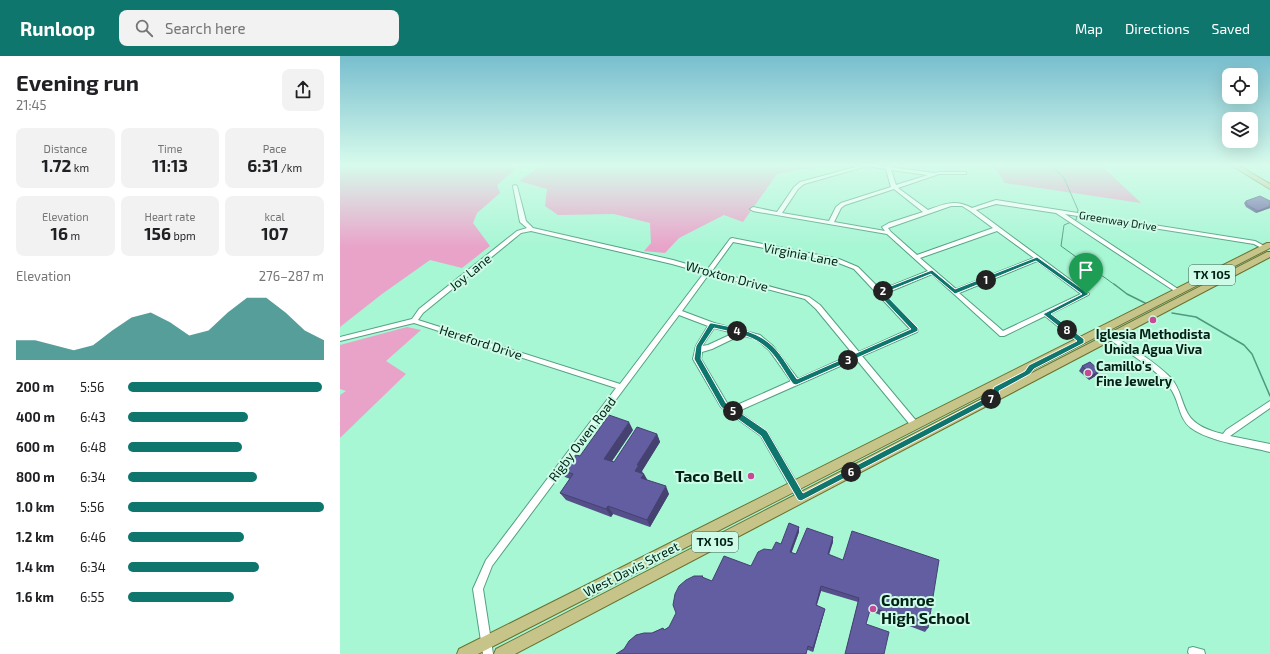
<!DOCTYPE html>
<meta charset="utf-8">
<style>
:root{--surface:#fff;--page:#f2f2f2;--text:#202124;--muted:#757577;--accent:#0f766e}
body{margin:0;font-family:"Exo 2",sans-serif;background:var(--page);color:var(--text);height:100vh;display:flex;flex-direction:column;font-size:15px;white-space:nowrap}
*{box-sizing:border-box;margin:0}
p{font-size:13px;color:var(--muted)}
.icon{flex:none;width:22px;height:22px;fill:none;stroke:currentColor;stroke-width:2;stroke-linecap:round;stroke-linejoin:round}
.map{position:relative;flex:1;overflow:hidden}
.sheet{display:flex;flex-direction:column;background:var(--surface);width:340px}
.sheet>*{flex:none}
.fabs{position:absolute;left:882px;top:12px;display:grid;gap:8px}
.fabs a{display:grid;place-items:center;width:36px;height:36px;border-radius:8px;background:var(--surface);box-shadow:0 4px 16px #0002;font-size:20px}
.pin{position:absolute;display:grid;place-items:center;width:34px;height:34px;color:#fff;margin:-41px -17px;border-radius:50% 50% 50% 0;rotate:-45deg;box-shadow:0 0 4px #0007}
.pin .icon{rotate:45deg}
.km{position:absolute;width:20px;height:20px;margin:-10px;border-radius:50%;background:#222;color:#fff;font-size:11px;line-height:20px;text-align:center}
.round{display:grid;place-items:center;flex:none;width:42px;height:42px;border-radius:8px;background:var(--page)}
.summary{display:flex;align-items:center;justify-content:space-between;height:68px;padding:0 16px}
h1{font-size:22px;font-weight:700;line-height:30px}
.metrics{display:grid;grid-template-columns:repeat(3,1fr);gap:6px;height:68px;padding:4px 16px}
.metrics div{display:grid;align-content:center;border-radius:8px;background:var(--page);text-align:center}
.metrics b{font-size:17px;font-weight:700}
.metrics small{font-size:11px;font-weight:400}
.metrics p{font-size:11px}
.chart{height:112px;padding:8px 16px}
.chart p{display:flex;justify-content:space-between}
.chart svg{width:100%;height:72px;margin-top:4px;fill:var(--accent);opacity:.7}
ul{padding:0 16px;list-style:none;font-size:13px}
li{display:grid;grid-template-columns:64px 48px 1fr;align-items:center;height:30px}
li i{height:10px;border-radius:5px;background:var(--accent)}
header{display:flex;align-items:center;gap:24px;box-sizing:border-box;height:56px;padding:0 20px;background:var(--accent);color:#fff}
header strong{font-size:19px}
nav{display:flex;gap:22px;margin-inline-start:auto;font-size:14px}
.search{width:280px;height:36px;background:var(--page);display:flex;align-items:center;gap:10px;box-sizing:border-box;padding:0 14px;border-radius:8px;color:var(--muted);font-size:15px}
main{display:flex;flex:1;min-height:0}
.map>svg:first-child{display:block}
</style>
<header>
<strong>Runloop</strong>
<div class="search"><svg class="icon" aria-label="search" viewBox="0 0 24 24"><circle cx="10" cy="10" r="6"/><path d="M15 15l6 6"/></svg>Search here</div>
<nav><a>Map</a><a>Directions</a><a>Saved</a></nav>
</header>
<main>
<section class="sheet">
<div class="summary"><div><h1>Evening run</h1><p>21:45</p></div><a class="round"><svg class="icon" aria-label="share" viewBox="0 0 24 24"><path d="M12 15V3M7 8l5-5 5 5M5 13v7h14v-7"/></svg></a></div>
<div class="metrics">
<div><p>Distance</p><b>1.72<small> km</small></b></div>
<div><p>Time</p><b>11:13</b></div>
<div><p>Pace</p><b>6:31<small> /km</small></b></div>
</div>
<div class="metrics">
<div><p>Elevation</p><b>16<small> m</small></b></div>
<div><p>Heart rate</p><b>156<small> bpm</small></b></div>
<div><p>kcal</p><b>107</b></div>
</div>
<div class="chart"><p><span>Elevation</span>276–287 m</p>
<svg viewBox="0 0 160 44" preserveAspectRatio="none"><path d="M0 44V32L10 32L20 35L30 38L40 35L50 26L60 18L70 15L80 21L90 29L100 26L110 15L120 6L130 6L140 15L150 26L160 32V44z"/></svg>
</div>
<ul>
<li><b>200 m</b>5:56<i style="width:99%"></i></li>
<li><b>400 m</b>6:43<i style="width:61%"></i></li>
<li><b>600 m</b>6:48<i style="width:58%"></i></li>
<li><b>800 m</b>6:34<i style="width:66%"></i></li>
<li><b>1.0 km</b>5:56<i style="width:100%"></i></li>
<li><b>1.2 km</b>6:46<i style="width:59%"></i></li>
<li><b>1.4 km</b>6:34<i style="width:67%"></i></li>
<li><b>1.6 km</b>6:55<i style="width:54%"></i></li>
</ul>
</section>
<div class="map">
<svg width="930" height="598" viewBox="0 0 930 598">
<rect width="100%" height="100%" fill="#a7f6d4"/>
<g fill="#e9a3c9">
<path d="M 0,108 L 167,108 L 178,111 L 157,129 L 160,137 L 137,157 L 133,167 L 150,190 L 122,212 L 90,204 L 42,238 L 0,271 Z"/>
<path d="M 203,108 L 507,108 L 491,108 L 437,118 L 403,166 L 384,159 L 339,182 L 325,197 L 304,195 L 311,187 L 310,167 L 274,158 L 218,159 L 205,150 L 207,133 L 179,125 Z"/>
<path d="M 652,108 L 760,108 L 801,147 L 665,127 Z"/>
<path d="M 67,271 L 81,274 L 46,305 L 66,318 L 0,382 L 0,339 L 6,335 L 0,333 L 0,289 Z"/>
</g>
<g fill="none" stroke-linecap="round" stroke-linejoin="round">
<path stroke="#4e9a7c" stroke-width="1" d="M 705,108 L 715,113 L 724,122 L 738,154 L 736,164 L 724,169 L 721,190 L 775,229"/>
<g stroke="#4e9a7c" stroke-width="1.5">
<path d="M 774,228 L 787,238 L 807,248"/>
<path d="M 832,257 L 856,261 L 904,289 L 912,298 L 930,340"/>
</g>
<defs>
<g id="minor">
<path d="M 527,108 L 594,117 L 599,116 L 626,116 L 626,118 L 599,118 L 558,132 L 588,154 C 605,148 615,143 632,152 L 656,144 L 915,185 L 928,192 L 925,194 L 914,188 L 725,158 L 841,235 L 842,236 L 841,237 L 839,238 L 716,157 L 656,148 L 636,154 L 748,237 L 749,238 L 748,239 L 710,258 L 743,283 L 744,285 L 743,287 L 739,287 L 705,260 L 664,280 L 660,280 L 592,218 L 544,238 L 578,274 L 577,276 L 522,300 L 578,367 L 579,369 L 578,371 L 575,372 L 572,371 L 516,303 L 403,353 L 399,356 L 427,376 L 464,439 L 465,442 L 464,445 L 461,446 L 458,445 L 421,380 L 381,351 L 353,303 L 356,290 L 368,270 L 339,259 L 152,510 L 143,533 L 153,598 L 143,598 L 133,533 L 146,504 L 276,332 L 74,267 L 0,285 L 0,281 L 72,263 L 79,253 L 177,175 L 187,172 L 180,166 L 173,130 L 175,129 L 177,130 L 186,165 L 193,172 L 333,204 L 367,214 L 390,183 L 392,182 L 499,203 L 518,211 L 541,234 L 588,215 L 547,178 L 413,155 L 410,153 L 413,151 L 437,156 L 454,131 L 460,126 ZM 527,110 L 546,113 L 551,131 L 501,147 L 496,151 L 489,165 L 442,157 L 458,133 L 464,128 ZM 551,114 L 588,119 L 556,129 ZM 554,133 L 583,156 L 549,167 L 542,171 L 545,175 L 494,166 L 501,152 L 505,149 ZM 611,150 L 622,150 L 630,155 L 653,172 L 577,199 L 551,176 L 548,172 ZM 191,175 L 332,208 L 364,217 L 280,328 L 78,264 L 83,257 L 181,177 ZM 657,175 L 694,202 L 616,233 L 580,202 ZM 393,186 L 496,206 L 514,213 L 570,273 L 519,296 L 480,249 L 469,241 L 372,215 ZM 697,205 L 741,238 L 663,275 L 619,237 ZM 369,218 L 465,243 L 476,253 L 513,298 L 458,323 L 433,290 L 420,279 L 374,267 L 342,255 ZM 374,272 L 394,277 L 368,289 L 362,290 ZM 401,279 L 416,283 L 429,294 L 451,325 L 397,349 L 394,352 L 387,347 L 361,303 L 362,296 L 372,293 Z"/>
<path d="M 769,279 L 773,279 C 793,293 814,305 831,322 C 841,334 841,346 848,358 C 855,370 870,375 883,378 L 886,374 L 930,345 L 930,352 L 890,380 L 930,388 L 930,396 C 907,390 870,386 851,372 C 838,362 840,345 830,332 C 815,311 789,298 769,283 L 768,281 Z"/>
<path d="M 853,591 L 864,594 L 865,598 L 849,598 L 848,596 L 849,592 Z"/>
</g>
<g id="major">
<path d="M 889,108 L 896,108 L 930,128 L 930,133 Z"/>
<path d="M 927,187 L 930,187 L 930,192 L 138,598 L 117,598 L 119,593 Z"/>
<path d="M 927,196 L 930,196 L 930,201 L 175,598 L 154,598 L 156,593 Z"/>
</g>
</defs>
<use href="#minor" stroke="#54a182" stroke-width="2"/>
<use href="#major" stroke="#69712e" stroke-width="2"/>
<use href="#minor" fill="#fff" fill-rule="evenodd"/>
<use href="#major" fill="#c7c48a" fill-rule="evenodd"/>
</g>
<g fill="#55508a">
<path d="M 906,145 L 930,145 L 930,152 L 916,157 L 906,151 L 904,147 Z"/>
<path d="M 742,310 L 757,319 L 749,324 L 739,315 Z"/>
<path d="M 293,374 L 272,405 L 274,406 L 317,378 L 320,386 L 302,415 L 307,424 L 329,438 L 310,471 L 273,458 L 271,461 L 226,444 L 220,437 L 230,423 L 225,421 L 219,413 L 240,400 Z"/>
<path d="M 459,471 L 459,476 L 451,497 L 456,498 L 493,486 L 489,499 L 588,572 L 585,576 L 530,555 L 505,598 L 518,546 L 481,535 L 477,549 L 484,557 L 473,596 L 468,594 L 312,577 L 323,572 L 324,574 L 329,571 L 363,522 L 372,525 L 411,510 L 441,488 Z"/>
</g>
<g fill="#454171">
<path d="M 930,150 L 930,152 L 916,157 L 918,155 Z"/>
<path d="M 760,315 L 757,319 L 749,324 L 752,319 Z"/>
<path d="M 289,366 L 293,374 L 268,411 L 264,403 Z"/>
<path d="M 317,378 L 320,386 L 302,415 L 302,417 L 295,415 L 297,409 Z"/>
<path d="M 304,418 L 308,425 L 301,422 Z"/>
<path d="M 326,430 L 329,438 L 310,471 L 307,464 Z"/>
<path d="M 268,450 L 273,458 L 271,461 L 266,453 Z"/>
<path d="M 459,471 L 459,476 L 450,501 L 450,496 Z"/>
<path d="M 493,481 L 493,486 L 487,503 L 488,498 Z"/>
<path d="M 481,530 L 481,535 L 475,553 L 476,549 Z"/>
<path d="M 485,553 L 484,557 L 473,596 L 473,592 Z"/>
</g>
<g fill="#635da1" stroke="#454171">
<path d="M 920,140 L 930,145 L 930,150 L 918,155 L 907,149 L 906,145 Z"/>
<path d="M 750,306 L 760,315 L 752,319 L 742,310 Z"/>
<path d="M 269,359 L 289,366 L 264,403 L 274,406 L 297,371 L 317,378 L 297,409 L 299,409 L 295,415 L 304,418 L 301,422 L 326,430 L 307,464 L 268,450 L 266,453 L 220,437 L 233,418 L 219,413 L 228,401 L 234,403 L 236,399 L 240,400 Z"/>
<path d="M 449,467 L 459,471 L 450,496 L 456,498 L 467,472 L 493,481 L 488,498 L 503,504 L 512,475 L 599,504 L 588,572 L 531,551 L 526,568 L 549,576 L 544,598 L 505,598 L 519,542 L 481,530 L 476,549 L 485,553 L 473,592 L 468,590 L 466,598 L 276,598 L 284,593 L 289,585 L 296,579 L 304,577 L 312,577 L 323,572 L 324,574 L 329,571 L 336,557 L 333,549 L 335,538 L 339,530 L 346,524 L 354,520 L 363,520 L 362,521 L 372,525 L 384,500 L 411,510 L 418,496 L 424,493 L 432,494 L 436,486 L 441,488 Z"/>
</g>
<linearGradient id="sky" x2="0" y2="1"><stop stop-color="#78bece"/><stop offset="0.57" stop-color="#d7fbec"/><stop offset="1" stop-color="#d7fbec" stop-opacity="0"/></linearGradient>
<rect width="930" height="191" fill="url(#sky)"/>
<path fill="#0f766e" stroke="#fff" fill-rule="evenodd" d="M 697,201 L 749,238 L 711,258 L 744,283 L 744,287 L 694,313 L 690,318 L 659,335 L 660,341 L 461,445 L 458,444 L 421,380 L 381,351 L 354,303 L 356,290 L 370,267 L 372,267 C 391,271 413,274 428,286 C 440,295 448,311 457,323 L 571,273 L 538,238 L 538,235 L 592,214 L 615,233 ZM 696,205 L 742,238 L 703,258 L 737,285 L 689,309 L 685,315 L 654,331 L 652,336 L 653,338 L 463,437 L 427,375 L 386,347 L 361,303 L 362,290 L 374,272 C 390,276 409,278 423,289 C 436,298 444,316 453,328 L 456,329 L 578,275 L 578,272 L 544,237 L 591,218 L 615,238 Z"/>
<g fill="#c64896" stroke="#cefbe7" stroke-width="1.5">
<circle cx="813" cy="264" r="4"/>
<circle cx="748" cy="317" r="4"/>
<circle cx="411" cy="420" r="4"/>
<circle cx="533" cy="553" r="4"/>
</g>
<g text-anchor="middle" stroke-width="4" stroke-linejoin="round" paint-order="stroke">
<g font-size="11" fill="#002115" stroke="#cefbe7">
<text transform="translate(778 165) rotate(9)" y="4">Greenway Drive</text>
</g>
<g fill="#cefbe7" stroke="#3e6254" stroke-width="1">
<rect x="849" y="209" width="46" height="20" rx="3"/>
<rect x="352" y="476" width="46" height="20" rx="3"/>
</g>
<g font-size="12" font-weight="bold" fill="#002115">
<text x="872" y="223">TX 105</text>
<text x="375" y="490">TX 105</text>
</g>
<g font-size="13" fill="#002115" stroke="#cefbe7">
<text transform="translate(461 198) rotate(11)" y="5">Virginia Lane</text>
<text transform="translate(130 216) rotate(-39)" y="5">Joy Lane</text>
<text transform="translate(387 220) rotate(15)" y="5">Wroxton Drive</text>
<text transform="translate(141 286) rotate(18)" y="5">Hereford Drive</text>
<text transform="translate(242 383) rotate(-53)" y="5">Rigby Owen Road</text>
<text transform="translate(291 513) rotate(-27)" y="5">West Davis Street</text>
</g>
<g font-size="13" font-weight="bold" fill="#002115" stroke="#cefbe7">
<text x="813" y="283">Iglesia Methodista<tspan x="813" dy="15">Unida Agua Viva</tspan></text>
<text x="756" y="315" text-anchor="start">Camillo's<tspan x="756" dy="15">Fine Jewelry</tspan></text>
</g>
<g font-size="16" font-weight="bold" fill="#002115" stroke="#cefbe7" text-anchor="end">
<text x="403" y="426">Taco Bell</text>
<text x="541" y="550" text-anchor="start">Conroe<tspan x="541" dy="18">High School</tspan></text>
</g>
</g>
</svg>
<div class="fabs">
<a><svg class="icon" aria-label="locate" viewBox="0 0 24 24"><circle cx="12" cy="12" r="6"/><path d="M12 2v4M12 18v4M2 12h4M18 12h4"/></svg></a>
<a><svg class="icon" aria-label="layers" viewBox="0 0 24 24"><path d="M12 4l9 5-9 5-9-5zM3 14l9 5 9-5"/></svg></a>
</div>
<div class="pin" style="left:746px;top:238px;background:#1e9e55"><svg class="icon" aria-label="arrive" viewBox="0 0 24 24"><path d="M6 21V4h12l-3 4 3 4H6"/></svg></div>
<b class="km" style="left:646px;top:224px">1</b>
<b class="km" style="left:543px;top:235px">2</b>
<b class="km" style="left:508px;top:304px">3</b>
<b class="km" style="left:397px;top:275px">4</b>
<b class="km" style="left:393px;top:355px">5</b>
<b class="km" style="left:511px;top:416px">6</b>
<b class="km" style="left:651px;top:343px">7</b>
<b class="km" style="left:727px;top:274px">8</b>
</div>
</main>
